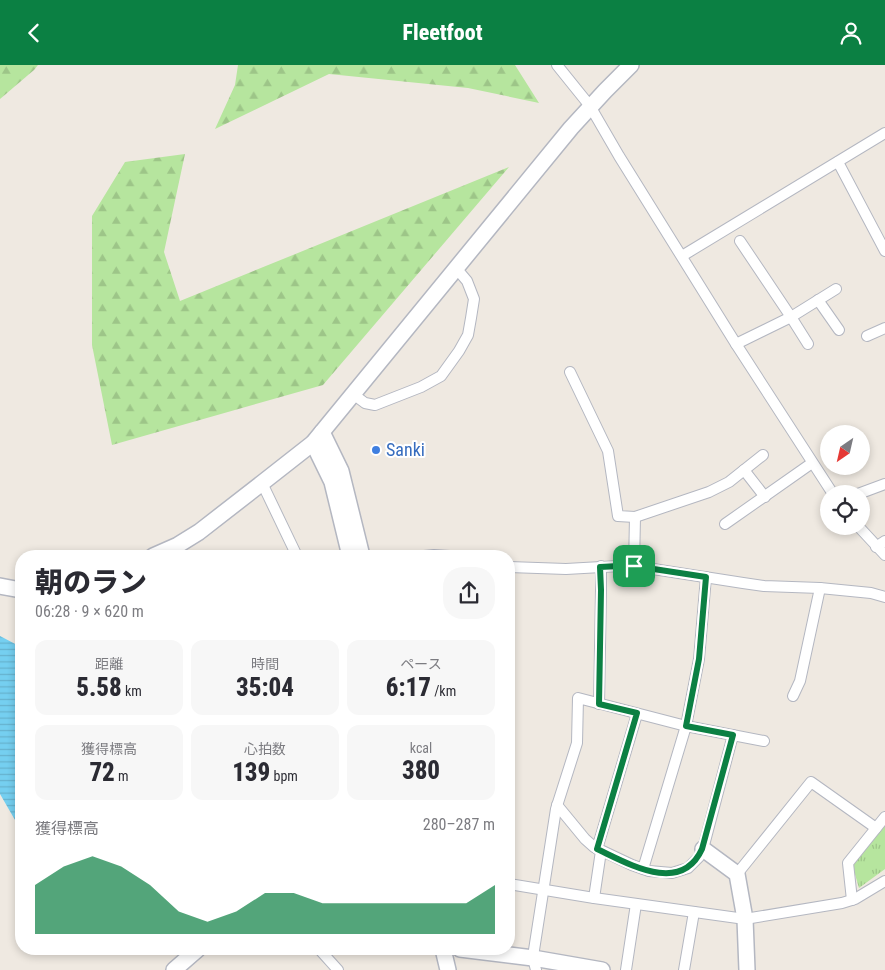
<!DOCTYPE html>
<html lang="ja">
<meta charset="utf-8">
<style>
:root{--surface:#fff;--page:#f7f7f7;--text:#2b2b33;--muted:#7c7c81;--accent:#0b8043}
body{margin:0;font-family:"Roboto Condensed","Noto Sans JP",sans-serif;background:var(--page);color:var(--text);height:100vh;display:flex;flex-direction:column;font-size:19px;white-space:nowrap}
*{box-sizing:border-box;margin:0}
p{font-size:16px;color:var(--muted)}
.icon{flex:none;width:28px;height:28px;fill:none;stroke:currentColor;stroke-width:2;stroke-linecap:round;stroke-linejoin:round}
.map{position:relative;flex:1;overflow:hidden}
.details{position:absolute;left:15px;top:485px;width:500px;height:405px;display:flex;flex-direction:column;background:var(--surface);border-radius:20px;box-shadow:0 2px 8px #0003}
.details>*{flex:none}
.needle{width:32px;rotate:214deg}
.controls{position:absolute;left:820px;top:360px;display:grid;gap:10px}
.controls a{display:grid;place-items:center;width:50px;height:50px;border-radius:50%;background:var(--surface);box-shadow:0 2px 8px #0003;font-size:25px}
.pin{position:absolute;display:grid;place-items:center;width:42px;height:42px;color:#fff;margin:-21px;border-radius:10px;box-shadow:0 2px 8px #0006}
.round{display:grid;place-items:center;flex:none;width:52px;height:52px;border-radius:20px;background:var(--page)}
.overview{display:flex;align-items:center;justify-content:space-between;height:85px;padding:0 20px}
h1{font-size:28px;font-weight:800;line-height:38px}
.figures{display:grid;grid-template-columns:repeat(3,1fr);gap:8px;height:85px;padding:5px 20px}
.figures div{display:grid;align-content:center;border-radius:12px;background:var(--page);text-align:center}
.figures b{font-size:25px;font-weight:800}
.figures small{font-size:14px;font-weight:400}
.figures p{font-size:14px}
.chart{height:140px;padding:10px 20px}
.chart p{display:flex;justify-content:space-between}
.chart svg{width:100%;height:90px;margin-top:5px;fill:var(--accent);opacity:.7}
header{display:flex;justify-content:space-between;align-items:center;height:65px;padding:0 20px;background:var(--accent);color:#fff;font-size:22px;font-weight:800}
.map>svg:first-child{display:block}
</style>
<header><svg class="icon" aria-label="back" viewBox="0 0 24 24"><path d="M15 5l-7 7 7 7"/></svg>Fleetfoot<svg class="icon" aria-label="person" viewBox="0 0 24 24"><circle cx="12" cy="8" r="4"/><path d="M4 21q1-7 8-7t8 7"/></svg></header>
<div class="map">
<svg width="885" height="905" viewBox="0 0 885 905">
<defs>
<pattern id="grass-tufts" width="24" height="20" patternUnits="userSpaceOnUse" patternTransform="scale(1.25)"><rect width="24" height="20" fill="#b6e59e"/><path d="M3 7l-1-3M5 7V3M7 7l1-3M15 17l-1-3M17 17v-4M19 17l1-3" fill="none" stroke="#9dc588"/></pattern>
<pattern id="forest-firs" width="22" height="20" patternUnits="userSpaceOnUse" patternTransform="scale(1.25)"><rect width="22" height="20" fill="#b6e59e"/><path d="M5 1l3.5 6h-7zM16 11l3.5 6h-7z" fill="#9dc588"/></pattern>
<pattern id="water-rules" width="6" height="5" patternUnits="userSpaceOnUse" patternTransform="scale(1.25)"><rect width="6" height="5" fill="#75cff0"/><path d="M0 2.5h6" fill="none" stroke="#66b2ce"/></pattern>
</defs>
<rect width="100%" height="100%" fill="#efe9e1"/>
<path fill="url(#grass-tufts)" d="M 885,759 L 885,804 L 859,823 L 852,799 Z"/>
<g fill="url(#forest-firs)">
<path d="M 0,0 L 38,0 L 34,5 L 0,34 Z"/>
<path d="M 238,0 L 515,0 L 539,38 L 468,23 L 329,9 L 215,64 L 235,20 Z"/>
<path d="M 185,89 L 164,187 L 180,236 L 509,102 L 323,320 L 112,380 L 92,280 L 92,151 L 125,97 Z"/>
</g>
<path fill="url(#water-rules)" d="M 0,571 L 21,582 L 21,777 L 20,770 L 15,755 L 0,729 Z"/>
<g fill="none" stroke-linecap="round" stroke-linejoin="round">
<defs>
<g id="street">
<path d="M 557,0 L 590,41 L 619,91 L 736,279 L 833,429"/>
<path d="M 838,97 L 885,186"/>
<path d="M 740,176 L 791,252 L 808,279"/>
<path d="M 682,191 L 885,68"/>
<path d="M 818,235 L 839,265"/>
<path d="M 867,271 L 885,263"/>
<path d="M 736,279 L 791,252 L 836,224"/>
<path d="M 570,307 L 608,386 L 618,451 L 635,452 L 709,427 L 729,417 L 763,390"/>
<path d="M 353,329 L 365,338 L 375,340 L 421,322 L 441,311 L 459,286 L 468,270 L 471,253 L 474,234 L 467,216 L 456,203"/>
<path d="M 744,405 L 765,432"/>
<path d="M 262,418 L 297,491"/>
<path d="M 858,429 L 885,419"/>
<path d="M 725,459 L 812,398"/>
<path d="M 858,461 L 885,490"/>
<path d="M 876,482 L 885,476"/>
<path d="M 424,491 L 434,490 L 450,491"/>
<path d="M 634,501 L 635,452"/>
<path d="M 509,502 L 566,504 L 619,501 L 634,501 L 743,518 L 764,521 L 820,523 L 871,528 L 885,532"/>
<path d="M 793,631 L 800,616 L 820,523"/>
<path d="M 599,639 L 601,525 L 601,501"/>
<path d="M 557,740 L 585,774 L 594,782 L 632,800 L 649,806 L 672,808 L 688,803 L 699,792 L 703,784 L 733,670"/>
<path d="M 597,784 L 637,649"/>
<path d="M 643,804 L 686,661 L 699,594 L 706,512"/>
<path d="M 737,809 L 811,717 L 876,763"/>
<path d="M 509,819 L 594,833 L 745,854 L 842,838 L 855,834 L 885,816"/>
<path d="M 594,833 L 601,786"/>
<path d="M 852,835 L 848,798 L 885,752"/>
<path d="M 319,884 L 338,905"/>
<path d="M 536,905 L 533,893 L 534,885 L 556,744 L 577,678 L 578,633 L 686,661 L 764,676"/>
<path d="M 626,905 L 636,839"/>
<path d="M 684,905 L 694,847"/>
</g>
<g id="secondary">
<path d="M 322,367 L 341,406 L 362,491"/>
<path d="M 313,378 L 332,417 L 350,491"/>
<path d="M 153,491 L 178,480 L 199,467 L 262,418 L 313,378 L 571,63 L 605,26 L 631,0"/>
<path d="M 0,521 L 21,525"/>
<path d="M 703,784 L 737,809 L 745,854 L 747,905"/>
<path d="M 443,884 L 448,905"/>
<path d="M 460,884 L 533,893 L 602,905"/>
<path d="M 174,905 L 198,884"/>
</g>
</defs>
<use href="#street" stroke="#b4b7c1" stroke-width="12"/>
<use href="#secondary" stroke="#b4b7c1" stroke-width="18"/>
<use href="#street" stroke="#fff" stroke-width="10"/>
<use href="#secondary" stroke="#fff" stroke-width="15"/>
</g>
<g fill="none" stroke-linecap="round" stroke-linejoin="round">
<defs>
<path id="route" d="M 619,501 L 634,501 L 706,512 L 699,594 L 686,661 L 733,670 L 702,784 C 681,830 629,799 597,784 L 637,648 L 599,639 L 601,525 L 600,502 Z"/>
</defs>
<use href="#route" stroke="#fff" stroke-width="10"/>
<use href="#route" stroke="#0b8043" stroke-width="6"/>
</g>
<circle fill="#3f7fe0" stroke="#fff" stroke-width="2" cx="376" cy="385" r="5"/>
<g text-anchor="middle" stroke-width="4" stroke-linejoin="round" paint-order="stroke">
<g font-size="18" fill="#366cbe" stroke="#fff" text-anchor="start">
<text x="386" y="391">Sanki</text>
</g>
</g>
</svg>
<div class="controls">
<a><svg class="needle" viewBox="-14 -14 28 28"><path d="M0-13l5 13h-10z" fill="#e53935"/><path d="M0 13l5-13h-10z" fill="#7c7c81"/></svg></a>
<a><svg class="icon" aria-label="locate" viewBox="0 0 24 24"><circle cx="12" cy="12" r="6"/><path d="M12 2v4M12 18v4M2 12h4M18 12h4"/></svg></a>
</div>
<div class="pin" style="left:634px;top:501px;background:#1e9e55"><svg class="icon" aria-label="arrive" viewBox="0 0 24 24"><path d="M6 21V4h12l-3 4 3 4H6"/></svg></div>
<section class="details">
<div class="overview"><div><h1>朝のラン</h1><p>06:28 · 9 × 620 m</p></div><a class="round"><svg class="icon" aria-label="share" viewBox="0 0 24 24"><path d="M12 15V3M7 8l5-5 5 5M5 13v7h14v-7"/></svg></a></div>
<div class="figures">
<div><p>距離</p><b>5.58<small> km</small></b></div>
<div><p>時間</p><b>35:04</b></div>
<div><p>ペース</p><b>6:17<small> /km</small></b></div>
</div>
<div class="figures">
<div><p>獲得標高</p><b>72<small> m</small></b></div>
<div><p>心拍数</p><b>139<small> bpm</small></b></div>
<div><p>kcal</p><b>380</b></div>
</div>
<div class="chart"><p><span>獲得標高</span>280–287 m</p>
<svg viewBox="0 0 160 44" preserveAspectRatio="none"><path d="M0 44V20L10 11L20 6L30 11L40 20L50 33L60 38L70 33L80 24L90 24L100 29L110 29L120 29L130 29L140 29L150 29L160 20V44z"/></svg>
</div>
</section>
</div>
